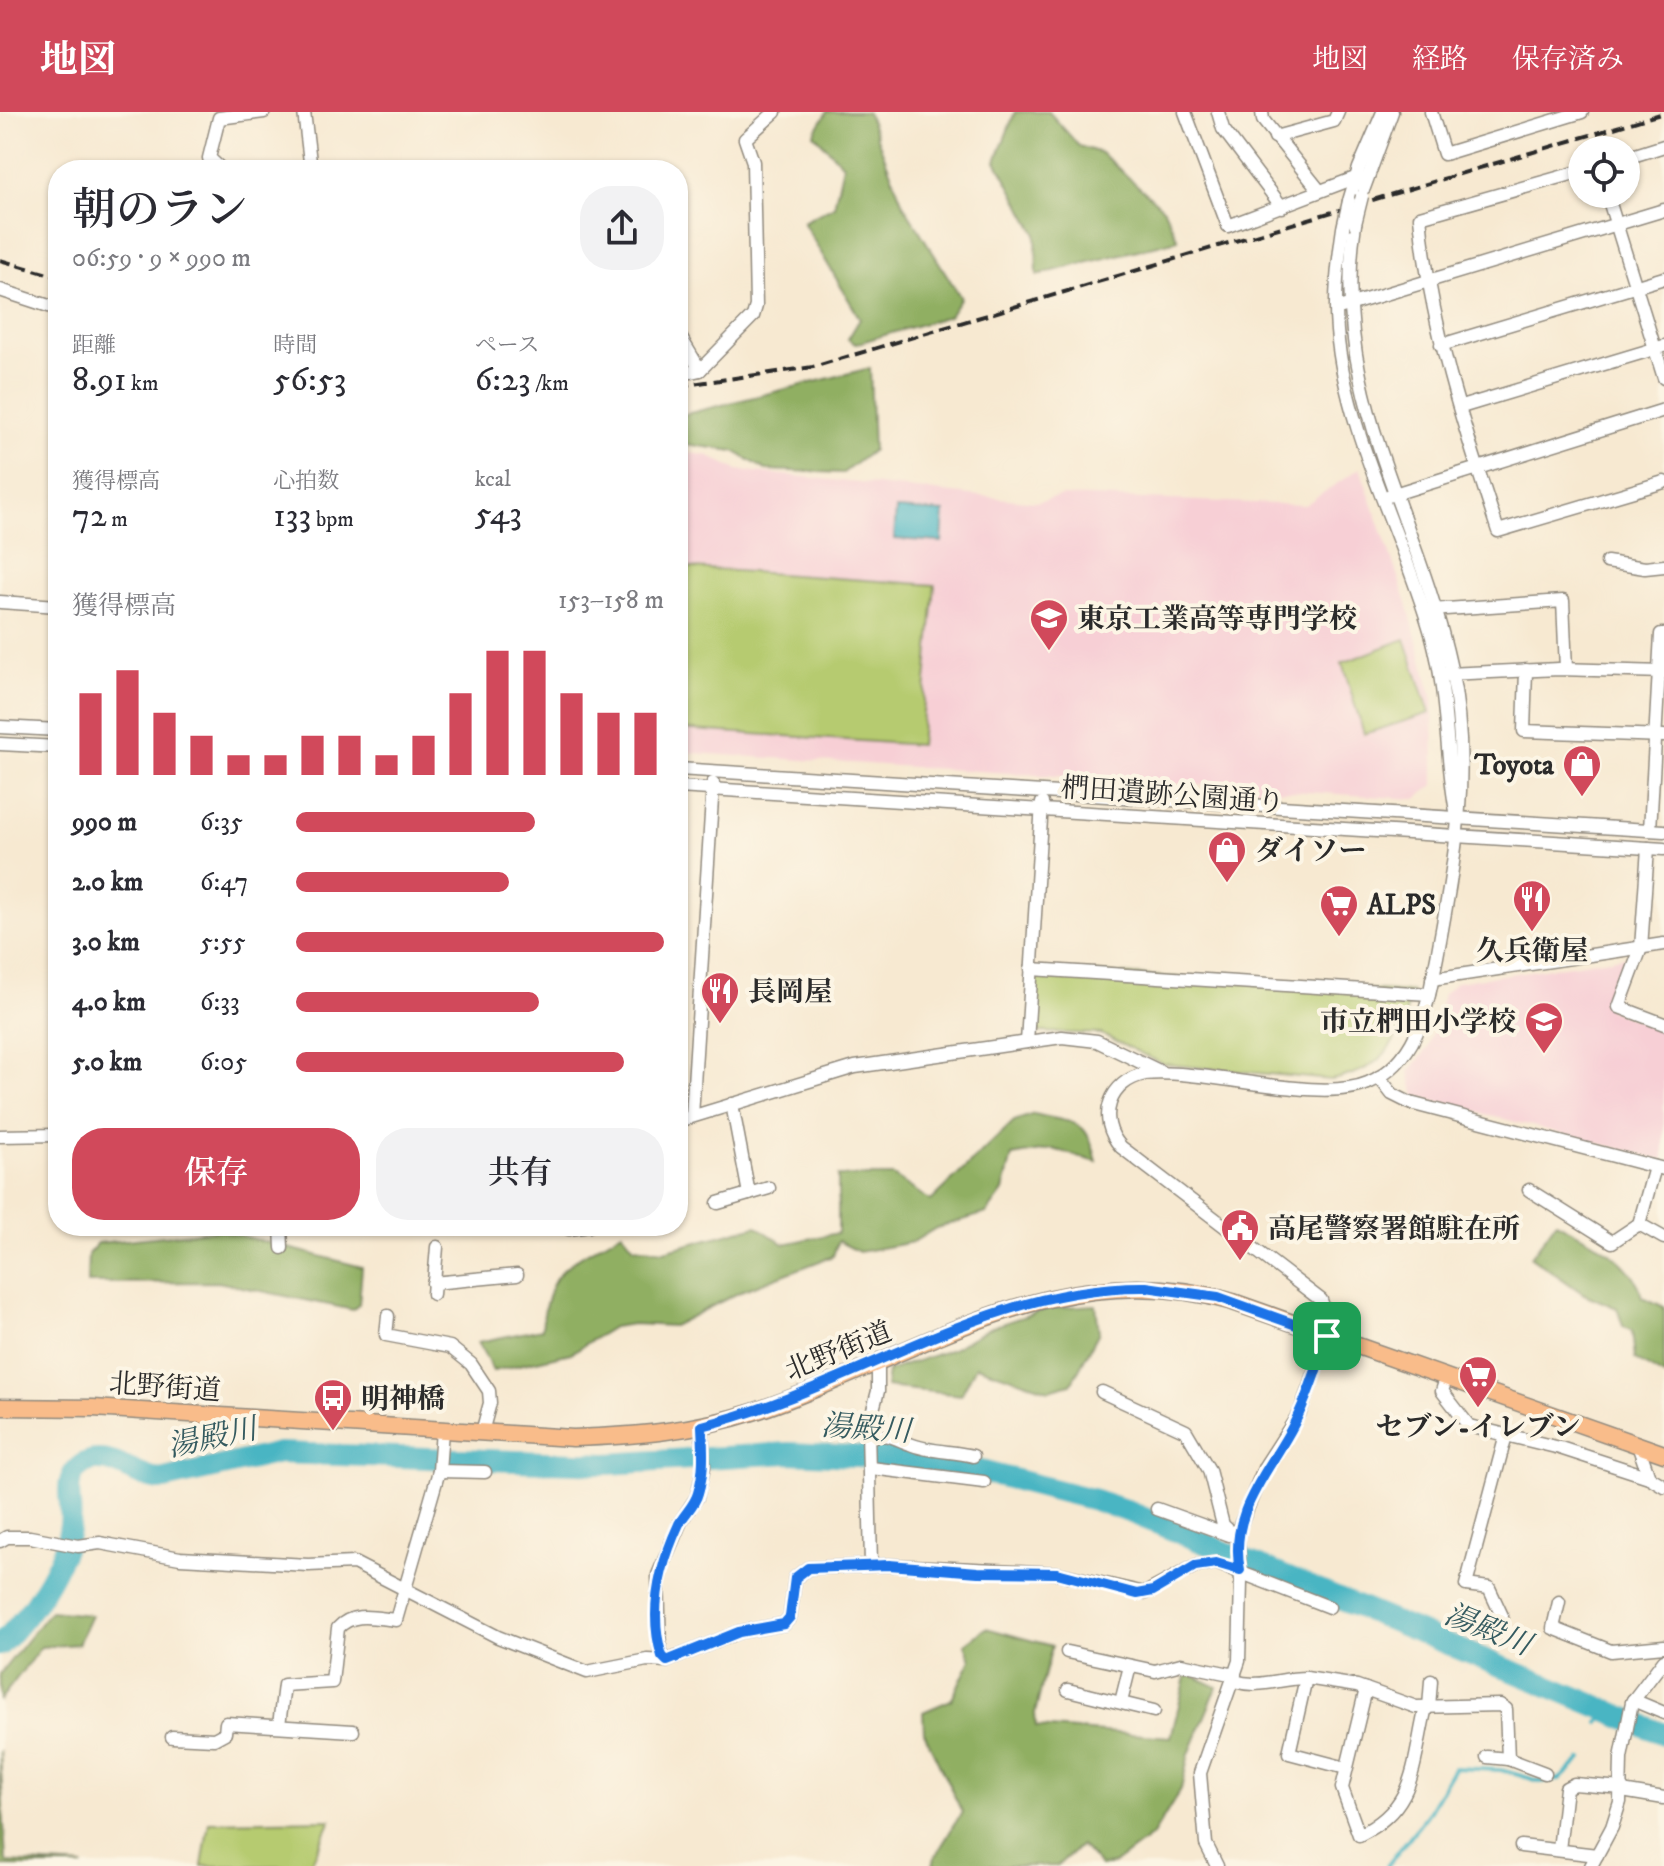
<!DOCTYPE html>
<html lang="ja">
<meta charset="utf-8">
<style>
:root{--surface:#fff;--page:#f2f2f3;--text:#2b2b33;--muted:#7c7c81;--accent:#d1495b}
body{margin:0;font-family:"IM FELL DW Pica","Noto Serif JP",serif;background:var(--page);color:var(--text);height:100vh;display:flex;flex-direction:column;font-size:30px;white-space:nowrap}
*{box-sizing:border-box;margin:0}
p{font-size:26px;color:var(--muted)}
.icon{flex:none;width:44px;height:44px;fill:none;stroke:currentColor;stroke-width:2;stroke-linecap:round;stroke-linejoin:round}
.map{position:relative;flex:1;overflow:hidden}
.drawer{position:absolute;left:48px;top:48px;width:640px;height:1076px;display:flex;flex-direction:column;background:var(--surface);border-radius:32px;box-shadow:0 2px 6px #0004}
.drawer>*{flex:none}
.tools{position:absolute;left:1568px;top:24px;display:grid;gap:16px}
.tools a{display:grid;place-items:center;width:72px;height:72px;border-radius:50%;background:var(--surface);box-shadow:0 2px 6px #0004;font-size:40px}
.pin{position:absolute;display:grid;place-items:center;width:68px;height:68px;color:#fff;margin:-34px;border-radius:16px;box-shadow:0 4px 12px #0006}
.round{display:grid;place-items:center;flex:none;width:84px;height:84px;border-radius:32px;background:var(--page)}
.summary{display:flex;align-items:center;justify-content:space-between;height:136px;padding:0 24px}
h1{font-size:44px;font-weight:600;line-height:60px}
.metrics{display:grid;grid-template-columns:repeat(3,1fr);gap:12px;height:136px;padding:8px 24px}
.metrics div{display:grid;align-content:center}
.metrics b{font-size:34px;font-weight:600}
.metrics small{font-size:22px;font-weight:400}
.metrics p{font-size:22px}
.chart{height:224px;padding:16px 24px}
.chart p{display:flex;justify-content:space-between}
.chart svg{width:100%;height:144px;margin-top:8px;stroke:var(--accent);stroke-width:6}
.action{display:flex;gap:16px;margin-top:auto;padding:16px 24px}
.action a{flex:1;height:92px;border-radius:32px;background:var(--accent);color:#fff;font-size:32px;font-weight:600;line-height:92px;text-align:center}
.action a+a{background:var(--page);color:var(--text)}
ul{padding:0 24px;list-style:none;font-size:26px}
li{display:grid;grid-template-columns:128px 96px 1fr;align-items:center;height:60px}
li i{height:20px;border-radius:10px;background:var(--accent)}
header{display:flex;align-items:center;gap:48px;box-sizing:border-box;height:112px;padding:0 40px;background:var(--accent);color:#fff}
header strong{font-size:38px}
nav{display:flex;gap:44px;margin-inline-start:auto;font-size:28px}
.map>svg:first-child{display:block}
</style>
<header>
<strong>地図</strong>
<nav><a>地図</a><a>経路</a><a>保存済み</a></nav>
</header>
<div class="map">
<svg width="1664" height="1754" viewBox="0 0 1664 1754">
<rect width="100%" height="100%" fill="#fcf5e5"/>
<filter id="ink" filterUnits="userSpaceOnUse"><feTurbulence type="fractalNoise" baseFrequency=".0125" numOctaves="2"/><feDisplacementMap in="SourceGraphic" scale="16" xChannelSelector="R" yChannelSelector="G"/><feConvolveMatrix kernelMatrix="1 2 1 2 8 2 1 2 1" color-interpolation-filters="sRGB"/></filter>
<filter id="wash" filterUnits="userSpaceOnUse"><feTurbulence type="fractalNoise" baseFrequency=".006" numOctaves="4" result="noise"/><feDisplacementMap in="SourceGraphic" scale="32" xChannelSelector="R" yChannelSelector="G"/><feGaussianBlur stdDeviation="1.8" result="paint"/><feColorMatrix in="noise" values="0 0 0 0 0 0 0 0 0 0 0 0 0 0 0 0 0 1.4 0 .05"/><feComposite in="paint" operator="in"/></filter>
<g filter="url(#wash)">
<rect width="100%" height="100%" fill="#f7e9d1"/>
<g fill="#f7cfd5">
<path d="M 678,340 L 707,343 L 737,358 L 1036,390 L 1062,384 L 1305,393 L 1360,356 L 1407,491 L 1433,588 L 1434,673 L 1416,687 L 678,640 Z"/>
<path d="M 1623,845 L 1628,851 L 1609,898 L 1664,918 L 1664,1048 L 1415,984 L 1409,960 L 1428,936 L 1443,882 L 1457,870 Z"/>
</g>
<g fill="#b6cb70" stroke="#707b4e" stroke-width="2">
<path d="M 678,455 L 935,473 L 920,633 L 678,617 Z"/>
<path d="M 1405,527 L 1430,601 L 1364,622 L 1342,551 Z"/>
<path d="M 1037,857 L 1412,880 C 1398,931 1386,957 1331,968 L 1163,952 L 1101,922 L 1039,920 L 1034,912 Z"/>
<path d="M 331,1708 L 310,1754 L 202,1754 L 209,1710 Z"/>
</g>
<g fill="#90af62" stroke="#5e6d46" stroke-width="2">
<path d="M 827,0 L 867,0 L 903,92 L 961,186 L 949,204 L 855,232 L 848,227 L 860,207 L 803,110 L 834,94 L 843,53 L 814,22 Z"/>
<path d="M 1015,0 L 1049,0 L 1079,34 L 1101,41 L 1164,97 L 1178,128 L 1037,163 L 1036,121 L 996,49 Z"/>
<path d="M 870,256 L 873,338 L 843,361 L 766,358 L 734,339 L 678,331 L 678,304 Z"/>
<path d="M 1034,1002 C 1077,1013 1086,1004 1097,1050 L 1053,1037 L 1012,1044 L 1003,1079 L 987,1101 L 936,1116 L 913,1130 L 859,1140 L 838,1129 L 833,1144 L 744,1178 L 673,1214 L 633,1212 L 613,1215 L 571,1241 L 493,1259 L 478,1230 L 542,1217 C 548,1152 571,1152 622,1120 L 634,1135 L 664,1139 L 756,1114 L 784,1132 L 838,1121 L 838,1064 L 893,1064 L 931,1089 L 1014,1009 Z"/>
<path d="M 1556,1110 C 1589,1127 1632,1146 1643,1185 L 1664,1195 L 1664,1264 L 1635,1247 L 1632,1219 L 1623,1214 L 1617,1196 L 1584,1182 L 1531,1145 Z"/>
<path d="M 219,1118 L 362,1155 L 359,1192 L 353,1198 L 218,1170 L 87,1171 L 88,1142 L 98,1131 Z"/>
<path d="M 1096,1193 L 1099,1220 L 1071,1272 L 1049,1278 L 976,1254 L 961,1283 L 886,1275 L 888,1259 L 952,1237 L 989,1216 L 1049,1196 Z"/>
<path d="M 50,1499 L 91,1503 L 78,1532 L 41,1535 L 0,1588 L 0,1562 Z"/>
<path d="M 986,1516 L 1052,1534 L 1035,1601 L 1036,1615 L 1171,1625 L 1187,1561 L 1217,1575 L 1189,1642 L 1181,1677 L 1153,1723 L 1114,1752 L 1100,1754 L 1081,1733 L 1057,1754 L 933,1754 L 935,1745 L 962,1700 L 924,1620 L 923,1600 L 951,1588 L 971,1548 L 965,1532 Z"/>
<path d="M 0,1638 L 6,1750 L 84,1754 L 0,1754 Z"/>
</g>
<path fill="#48b5c3" stroke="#3a7077" stroke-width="2" d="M 896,397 L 944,400 L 942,430 L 894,427 Z"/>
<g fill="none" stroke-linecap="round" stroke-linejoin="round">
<g stroke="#48b5c3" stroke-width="4">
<path d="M 1599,1611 L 1606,1598"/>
<path d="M 1387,1754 L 1427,1703 L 1454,1656 L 1501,1658 L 1543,1670 L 1560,1667 L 1582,1647"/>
</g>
<path stroke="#48b5c3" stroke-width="22" d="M 0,1533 C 30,1503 64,1455 70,1413 C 73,1397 65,1379 72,1364 C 77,1355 86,1348 97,1348 C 119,1347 137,1366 160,1368 L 279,1341 L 607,1352 L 789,1341 L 901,1346 L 957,1353 L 1095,1388 L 1132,1401 L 1664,1622"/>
</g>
</g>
<g filter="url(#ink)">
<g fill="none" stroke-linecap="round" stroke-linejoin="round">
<defs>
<g id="minor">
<path d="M 304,0 L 311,58"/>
<path d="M 1185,0 L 1228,114 L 1355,66 L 1366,69"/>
<path d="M 1218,0 L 1223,17 L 1282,95"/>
<path d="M 1262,0 L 1263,8 L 1319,78"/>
<path d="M 1431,0 L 1444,42 L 1582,0"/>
<path d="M 1275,25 L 1334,9 L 1338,0"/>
<path d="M 1626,46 L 1664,34"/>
<path d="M 222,58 L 209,46 L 219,6 L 264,0"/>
<path d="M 1582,59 L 1420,105 C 1430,212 1464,316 1498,419 L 1664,370"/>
<path d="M 1364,76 L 1392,0"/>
<path d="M 1607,82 L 1664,266"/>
<path d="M 1349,89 L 1359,56 L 1383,0"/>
<path d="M 1343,116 C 1338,150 1334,184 1337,219 C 1346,324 1404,424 1432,525 C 1448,583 1445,641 1456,699"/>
<path d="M 0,178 L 58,197"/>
<path d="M 1342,195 L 1664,98"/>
<path d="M 678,221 L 700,258"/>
<path d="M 1441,233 L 1664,166"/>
<path d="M 678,263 L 700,258 L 753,204 L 756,194 L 753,50 L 745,27 L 775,0"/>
<path d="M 1461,295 L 1664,234"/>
<path d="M 1388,384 L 1664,298"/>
<path d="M 1607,450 L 1645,456 L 1664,454"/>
<path d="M 0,490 L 58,494"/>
<path d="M 1431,498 L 1563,489 L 1566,557"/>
<path d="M 1526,558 L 1524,619 L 1664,624"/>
<path d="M 1447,562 L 1559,557 L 1664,560"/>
<path d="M 0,615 L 58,618"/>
<path d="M 0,632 L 58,635"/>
<path d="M 678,657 L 1664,719"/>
<path d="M 678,675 L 1664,737"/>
<path d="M 1650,718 L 1661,522 L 1664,522"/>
<path d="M 1648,736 L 1641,836 L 1619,895 L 1664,912"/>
<path d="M 1031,857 L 1429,882"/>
<path d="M 1432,867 L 1664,832"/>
<path d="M 1027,930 L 1042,691"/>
<path d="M 1379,965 L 1392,982 L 1410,991 L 1664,1057"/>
<path d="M 732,992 L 749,1082"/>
<path d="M 692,1004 L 713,671"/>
<path d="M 678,1009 L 855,955 L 1062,925 L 1097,929 L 1161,960"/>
<path d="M 0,1024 L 58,1023"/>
<path d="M 1529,1078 L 1612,1130 L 1639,1112 L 1664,1126"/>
<path d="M 718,1091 L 769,1076"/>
<path d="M 1639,1112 L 1655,1055"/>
<path d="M 281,1114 L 282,1136"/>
<path d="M 568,1114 L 569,1117 L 589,1114"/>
<path d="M 433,1171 L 517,1163"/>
<path d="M 433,1182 L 437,1135"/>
<path d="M 388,1204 L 386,1223 L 450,1235 L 471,1252 L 489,1279 L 490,1291 L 482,1320"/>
<path d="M 1446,1267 L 1442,1279 L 1469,1314 L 1560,1336 L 1649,1365 L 1664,1374"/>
<path d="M 1102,1280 L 1186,1319 L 1209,1358 L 1223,1413 L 1237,1426"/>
<path d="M 868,1325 C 886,1320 894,1326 910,1332 C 928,1340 954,1339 973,1344"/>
<path d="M 1638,1333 L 1649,1365"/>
<path d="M 871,1356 L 984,1370"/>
<path d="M 439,1359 L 485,1360"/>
<path d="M 1157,1397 L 1229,1423"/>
<path d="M 0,1429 L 7,1425 L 30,1425 L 78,1434 L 100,1431 L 180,1446 L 308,1453 L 354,1451 L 498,1525 L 587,1560 L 647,1548 L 667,1549 L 739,1520 L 784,1512 L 790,1505 L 795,1466 L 808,1456 L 889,1453 L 1057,1461 L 1145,1481 L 1195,1454 L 1216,1451 L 1329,1495"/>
<path d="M 871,1453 L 868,1316 L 878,1279 L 878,1250"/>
<path d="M 1559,1490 L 1553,1516 L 1611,1539 L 1664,1534"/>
<path d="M 1502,1504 L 1489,1476 L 1466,1473 L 1506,1323"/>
<path d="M 1067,1540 L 1155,1559 L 1181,1552 L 1235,1563"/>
<path d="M 667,1549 L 660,1538 L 658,1463 L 681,1409 L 697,1385 L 704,1355 L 702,1314"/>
<path d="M 1234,1569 C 1261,1577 1279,1566 1306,1566"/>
<path d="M 1366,1577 L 1342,1676 L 1359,1723 C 1417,1695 1412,1653 1426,1595"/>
<path d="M 1068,1578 L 1154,1599"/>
<path d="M 1633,1588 L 1664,1601"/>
<path d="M 1121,1590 L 1130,1554"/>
<path d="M 1429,1595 L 1431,1569"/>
<path d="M 279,1613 L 284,1573 L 332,1570 L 338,1516 C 353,1499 375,1506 396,1508 L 439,1359 L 442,1318"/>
<path d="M 172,1625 L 214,1627 L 225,1621 L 226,1611 L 353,1619"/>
<path d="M 1487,1645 L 1508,1647 L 1545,1661"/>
<path d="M 1346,1656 L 1289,1641 L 1306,1566 L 1357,1574 L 1416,1595 L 1500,1593 L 1506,1597 L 1508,1647"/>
<path d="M 1622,1679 L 1664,1686"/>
<path d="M 1521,1734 L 1597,1743"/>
<path d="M 1559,1738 L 1566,1676 L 1574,1672 L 1622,1676"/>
<path d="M 1217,1754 L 1206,1732 L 1200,1661 L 1239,1549 L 1241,1469 L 1237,1421 L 1265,1354 L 1300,1300 L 1317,1254 L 1328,1209 L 1321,1188 L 1121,1035 C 1096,1007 1109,969 1145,962 C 1204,956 1319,992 1368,971 C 1419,949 1427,894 1437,845 C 1455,747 1472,655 1451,557 C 1417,399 1329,282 1355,112"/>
<path d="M 1591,1754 L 1612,1715 L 1620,1690 L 1621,1646 L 1632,1590 L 1664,1548"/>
</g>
<path id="major" d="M 0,1295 L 93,1296 L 573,1326 C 635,1324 694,1319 753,1300 C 914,1247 1056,1137 1233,1190 L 1664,1342"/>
</defs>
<use href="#minor" stroke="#918a7e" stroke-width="15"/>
<use href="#major" stroke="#918a7e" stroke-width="19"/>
<use href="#minor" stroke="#fff" stroke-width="12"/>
<use href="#major" stroke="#f9bc8a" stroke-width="16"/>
<g stroke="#2b2b2b" stroke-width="4" stroke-dasharray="12 6" stroke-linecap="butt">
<path d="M 0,148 L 58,165"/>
<path d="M 678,274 L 813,255 L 1664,1"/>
</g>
<defs>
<g id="minor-bridge">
<path d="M 1355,112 L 1362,84"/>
<path d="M 1343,116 L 1349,89"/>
</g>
</defs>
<use href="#minor-bridge" stroke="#918a7e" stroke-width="15" stroke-linecap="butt"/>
<use href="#minor-bridge" stroke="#fff" stroke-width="12"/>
</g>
</g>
<g fill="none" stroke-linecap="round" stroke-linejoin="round" filter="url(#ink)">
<defs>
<path id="route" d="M 1146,1175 L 1218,1185 L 1327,1224 C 1318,1254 1308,1284 1294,1312 C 1270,1359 1228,1400 1240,1458 L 1216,1451 L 1195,1454 L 1153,1479 L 1137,1482 L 1057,1461 L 978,1460 L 889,1453 L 808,1456 L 795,1466 L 790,1505 L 784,1512 L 739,1520 L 667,1549 L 662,1544 C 648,1499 660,1453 679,1412 C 685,1401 695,1393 698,1381 C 705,1358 703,1337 702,1314 C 853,1277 987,1173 1146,1175 Z"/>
</defs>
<use href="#route" stroke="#fff" stroke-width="16"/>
<use href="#route" stroke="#1a73e8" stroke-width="10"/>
</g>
<defs>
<symbol id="school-pin" viewBox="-11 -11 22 30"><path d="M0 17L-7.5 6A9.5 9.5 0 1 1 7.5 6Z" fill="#d1495b" stroke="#fcf5e5"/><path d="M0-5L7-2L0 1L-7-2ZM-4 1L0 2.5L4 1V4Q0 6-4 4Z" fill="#fff"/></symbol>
<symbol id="shop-pin" viewBox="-11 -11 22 30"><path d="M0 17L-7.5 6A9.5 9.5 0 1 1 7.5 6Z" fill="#d1495b" stroke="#fcf5e5"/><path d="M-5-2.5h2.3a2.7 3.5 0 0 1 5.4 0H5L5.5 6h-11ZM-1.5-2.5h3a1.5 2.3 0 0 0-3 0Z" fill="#fff"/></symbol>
<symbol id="restaurant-pin" viewBox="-11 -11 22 30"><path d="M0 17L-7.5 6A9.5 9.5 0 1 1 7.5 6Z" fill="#d1495b" stroke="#fcf5e5"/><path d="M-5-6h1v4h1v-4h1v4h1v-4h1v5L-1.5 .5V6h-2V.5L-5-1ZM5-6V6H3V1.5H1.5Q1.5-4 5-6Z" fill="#fff"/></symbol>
<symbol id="supermarket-pin" viewBox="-11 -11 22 30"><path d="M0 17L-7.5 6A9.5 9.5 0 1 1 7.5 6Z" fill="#d1495b" stroke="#fcf5e5"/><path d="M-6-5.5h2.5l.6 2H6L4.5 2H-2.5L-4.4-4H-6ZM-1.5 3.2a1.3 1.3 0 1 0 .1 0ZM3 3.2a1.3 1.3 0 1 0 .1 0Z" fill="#fff"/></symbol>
<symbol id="civic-pin" viewBox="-11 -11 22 30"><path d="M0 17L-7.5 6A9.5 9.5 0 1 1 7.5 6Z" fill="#d1495b" stroke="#fcf5e5"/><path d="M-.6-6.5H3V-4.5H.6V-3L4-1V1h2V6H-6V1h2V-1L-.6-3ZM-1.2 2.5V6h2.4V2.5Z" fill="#fff"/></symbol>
<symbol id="bus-pin" viewBox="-11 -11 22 30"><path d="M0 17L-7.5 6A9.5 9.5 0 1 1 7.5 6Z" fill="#d1495b" stroke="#fcf5e5"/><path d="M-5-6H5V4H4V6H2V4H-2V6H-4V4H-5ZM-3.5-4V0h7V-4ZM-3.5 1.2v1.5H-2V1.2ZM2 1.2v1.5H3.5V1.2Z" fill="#fff"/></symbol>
</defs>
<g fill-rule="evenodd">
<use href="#school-pin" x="1027" y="484" width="44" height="60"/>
<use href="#shop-pin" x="1560" y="630" width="44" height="60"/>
<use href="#shop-pin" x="1205" y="716" width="44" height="60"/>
<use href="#restaurant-pin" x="1510" y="765" width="44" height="60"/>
<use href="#supermarket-pin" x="1317" y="770" width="44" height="60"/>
<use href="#restaurant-pin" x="698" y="857" width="44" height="60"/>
<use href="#school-pin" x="1522" y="887" width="44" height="60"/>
<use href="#civic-pin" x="1218" y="1094" width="44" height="60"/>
<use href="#supermarket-pin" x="1456" y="1241" width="44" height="60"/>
<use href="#bus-pin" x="311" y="1264" width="44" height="60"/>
</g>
<g text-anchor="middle" stroke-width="8" stroke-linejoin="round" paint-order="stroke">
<g font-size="28" font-weight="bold" fill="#2b2b2b" stroke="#fcf5e5" text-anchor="start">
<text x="1077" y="516">東京工業高等専門学校</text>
<text x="1554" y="662" text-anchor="end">Toyota</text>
<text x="1255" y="748">ダイソー</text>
<text x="1367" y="802">ALPS</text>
<text x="1532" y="848" text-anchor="middle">久兵衛屋</text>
<text x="748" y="889">長岡屋</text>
<text x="1516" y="919" text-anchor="end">市立椚田小学校</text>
<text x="1268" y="1126">高尾警察署館駐在所</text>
<text x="361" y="1296">明神橋</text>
<text x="1478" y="1324" text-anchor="middle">セブン-イレブン</text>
</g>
<g font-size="28" fill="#2b2b2b" stroke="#fcf5e5">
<text transform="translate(1173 682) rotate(4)" y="10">椚田遺跡公園通り</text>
<text transform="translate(838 1238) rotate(-22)" y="10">北野街道</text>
<text transform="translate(165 1274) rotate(4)" y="10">北野街道</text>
</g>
<g font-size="30" font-style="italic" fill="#355b60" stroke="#fcf5e5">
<text transform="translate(866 1316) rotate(4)" y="10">湯殿川</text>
<text transform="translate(212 1325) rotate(-12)" y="10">湯殿川</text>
<text transform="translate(1488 1517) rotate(22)" y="10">湯殿川</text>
</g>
</g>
</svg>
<div class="tools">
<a><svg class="icon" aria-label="locate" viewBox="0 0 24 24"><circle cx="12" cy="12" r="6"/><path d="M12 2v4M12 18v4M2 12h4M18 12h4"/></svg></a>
</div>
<div class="pin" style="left:1327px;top:1224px;background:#1e9e55"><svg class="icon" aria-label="arrive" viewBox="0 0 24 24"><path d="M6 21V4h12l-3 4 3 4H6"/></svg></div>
<section class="drawer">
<div class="summary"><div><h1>朝のラン</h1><p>06:59 · 9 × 990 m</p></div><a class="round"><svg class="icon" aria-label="share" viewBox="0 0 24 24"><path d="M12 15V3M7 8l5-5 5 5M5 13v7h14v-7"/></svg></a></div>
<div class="metrics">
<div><p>距離</p><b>8.91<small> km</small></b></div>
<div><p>時間</p><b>56:53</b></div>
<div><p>ペース</p><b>6:23<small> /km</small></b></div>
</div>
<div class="metrics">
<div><p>獲得標高</p><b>72<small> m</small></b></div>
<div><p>心拍数</p><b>133<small> bpm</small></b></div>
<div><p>kcal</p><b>543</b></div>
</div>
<div class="chart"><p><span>獲得標高</span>153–158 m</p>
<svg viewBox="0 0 160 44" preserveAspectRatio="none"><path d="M5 44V19M15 44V12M25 44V25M35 44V32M45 44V38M55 44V38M65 44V32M75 44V32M85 44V38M95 44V32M105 44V19M115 44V6M125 44V6M135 44V19M145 44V25M155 44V25"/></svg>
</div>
<ul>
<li><b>990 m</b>6:35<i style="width:65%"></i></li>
<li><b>2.0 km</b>6:47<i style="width:58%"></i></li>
<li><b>3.0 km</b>5:55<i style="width:100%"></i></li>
<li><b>4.0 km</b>6:33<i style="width:66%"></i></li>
<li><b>5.0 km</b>6:05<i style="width:89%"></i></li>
</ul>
<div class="action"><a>保存</a><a>共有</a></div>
</section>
</div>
